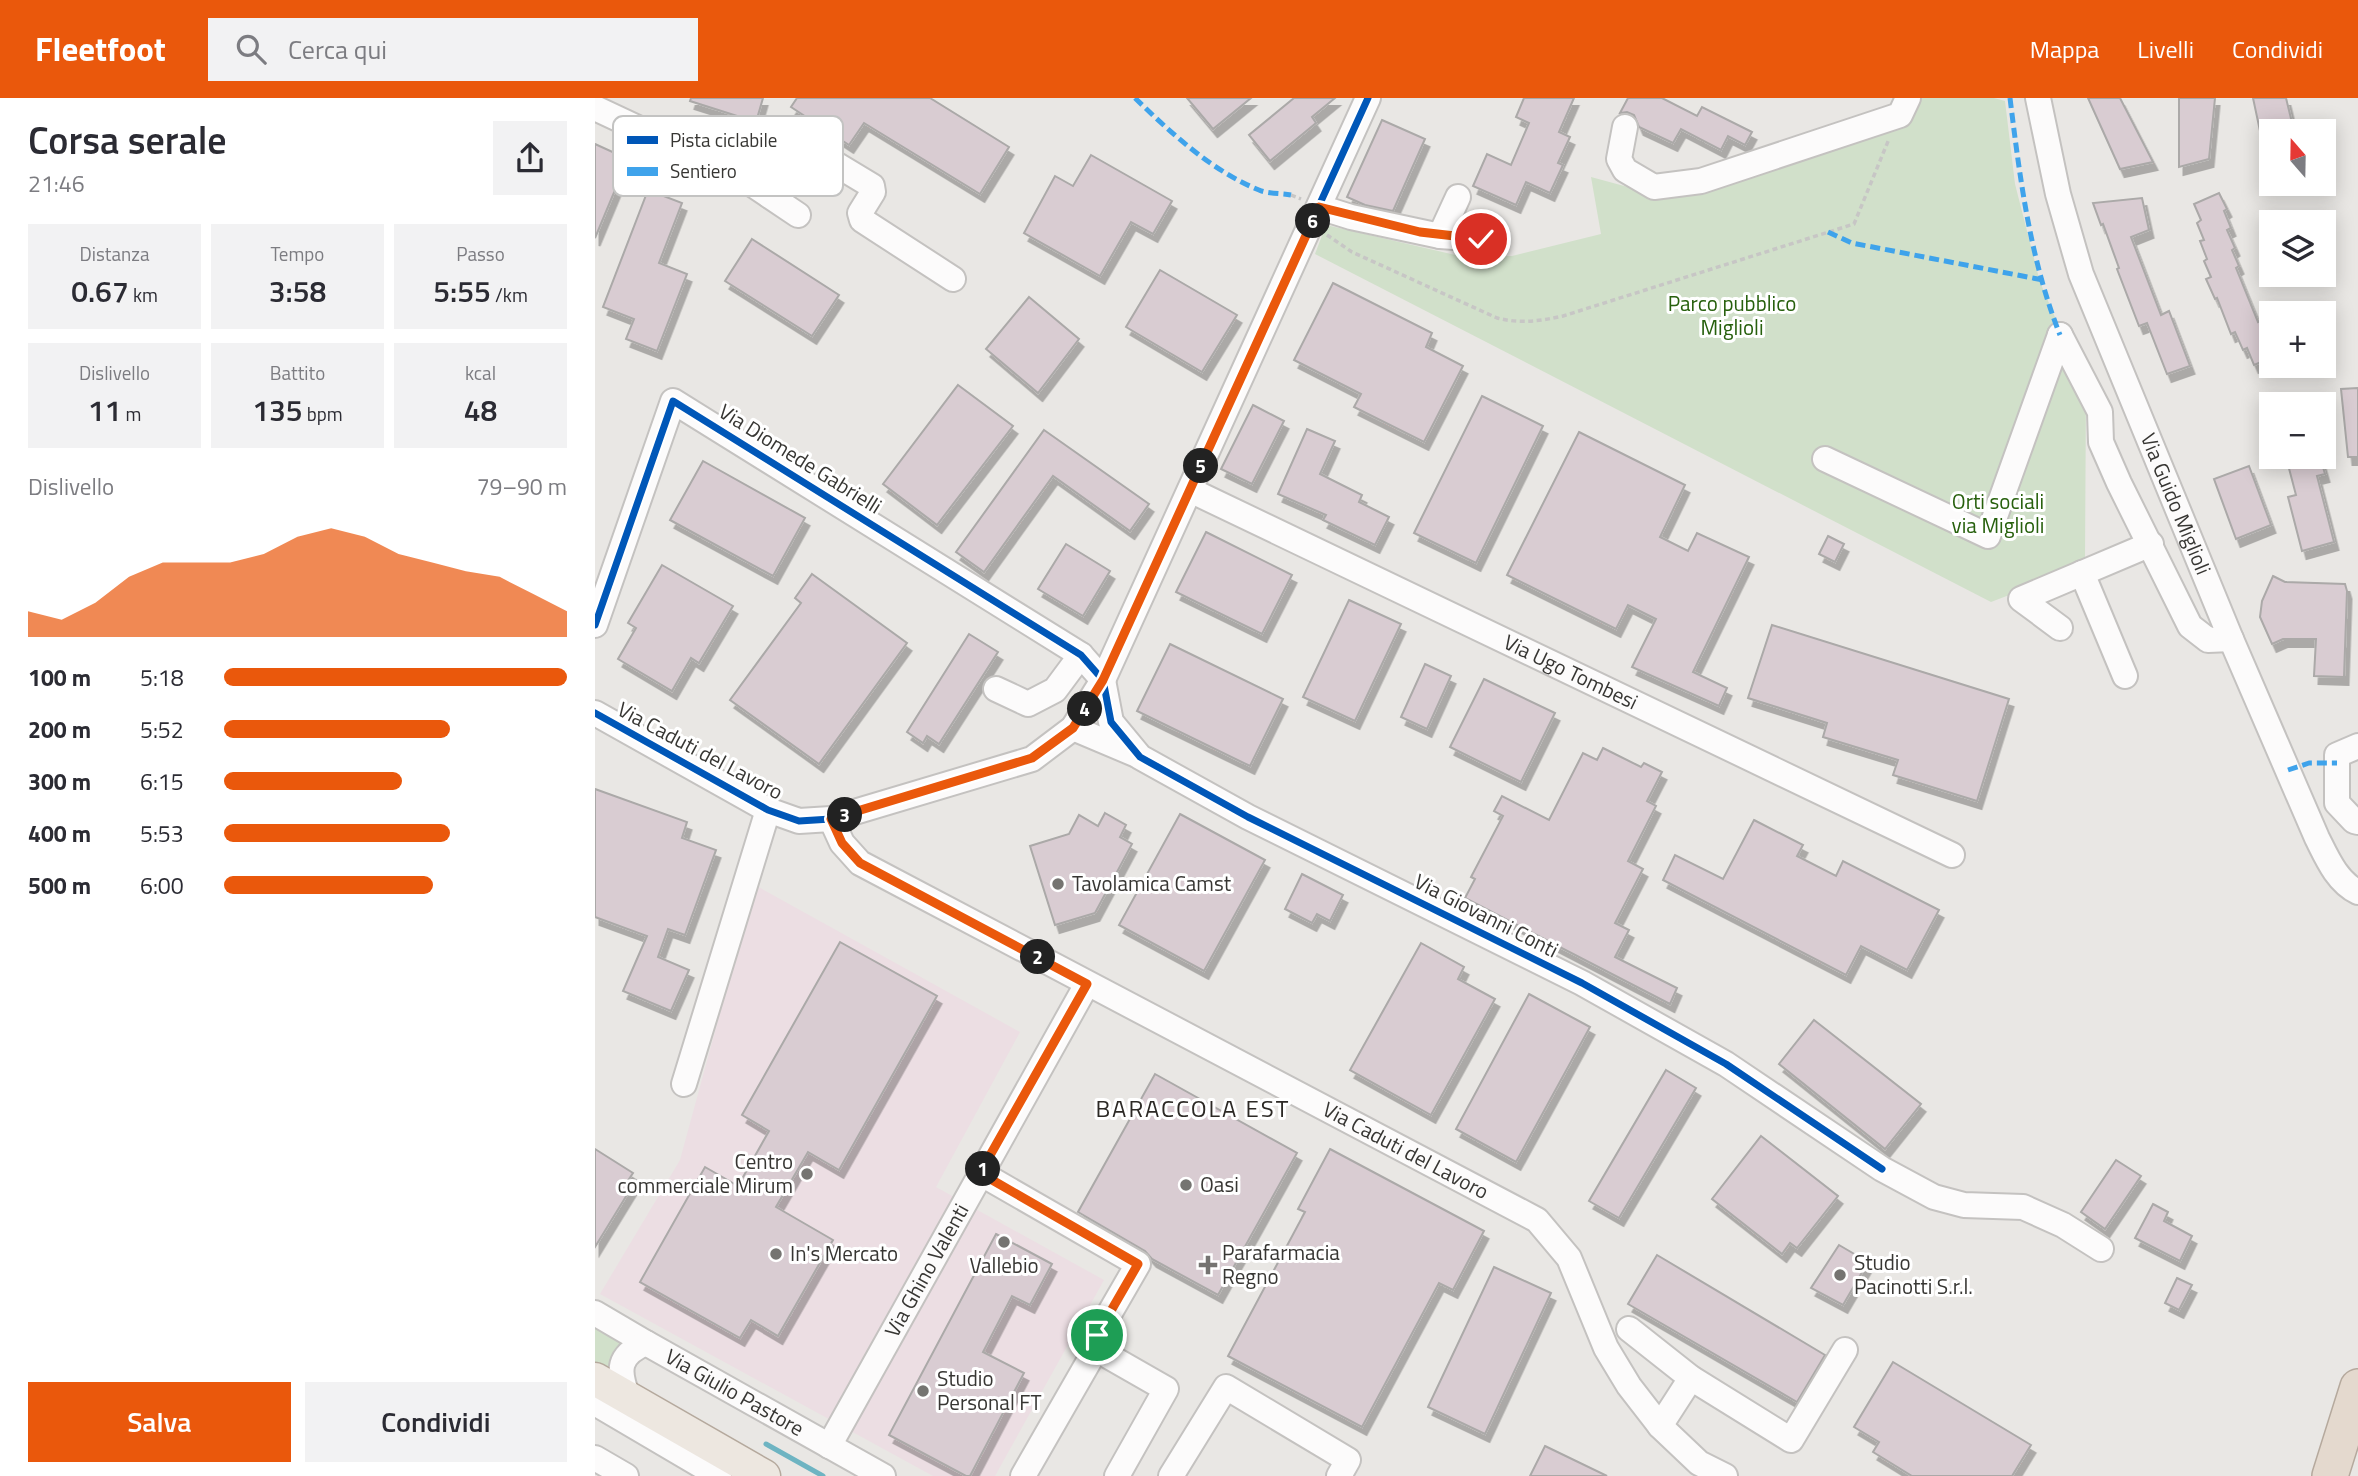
<!DOCTYPE html>
<html lang="it">
<meta charset="utf-8">
<style>
:root{--surface:#fff;--page:#f2f2f3;--text:#2b2b33;--muted:#7c7c81;--accent:#ea580c}
body{margin:0;font-family:"Titillium Web",sans-serif;background:var(--page);color:var(--text);height:100vh;display:flex;flex-direction:column;font-size:26px;white-space:nowrap}
*{box-sizing:border-box;margin:0}
p{font-size:23px;color:var(--muted)}
.icon{flex:none;width:38px;height:38px;fill:none;stroke:currentColor;stroke-width:2;stroke-linecap:round;stroke-linejoin:round}
.map{position:relative;flex:1;overflow:hidden}
.drawer{display:flex;flex-direction:column;background:var(--surface);width:595px}
.drawer>*{flex:none}
.needle{width:46px;rotate:340deg}
.buttons{position:absolute;left:1664px;top:21px;display:grid;gap:14px}
.buttons a{display:grid;place-items:center;width:77px;height:77px;border-radius:0px;background:var(--surface);box-shadow:0 4px 18px #0003;font-size:35px}
.pin{position:absolute;display:grid;place-items:center;width:60px;height:60px;color:#fff;margin:-30px;border:4px solid #fff;border-radius:50%;box-shadow:0 2px 7px #0007}
.km{position:absolute;width:35px;height:35px;margin:-18px;border-radius:50%;background:#222;color:#fff;font-size:19px;line-height:35px;text-align:center}
.round{display:grid;place-items:center;flex:none;width:74px;height:74px;border-radius:0px;background:var(--page)}
.summary{display:flex;align-items:center;justify-content:space-between;height:119px;padding:0 28px}
h1{font-size:38px;font-weight:600;line-height:52px}
.figures{display:grid;grid-template-columns:repeat(3,1fr);gap:10px;height:119px;padding:7px 28px}
.figures div{display:grid;align-content:center;border-radius:0px;background:var(--page);text-align:center}
.figures b{font-size:30px;font-weight:600}
.figures small{font-size:19px;font-weight:400}
.figures p{font-size:19px}
.chart{height:196px;padding:14px 28px}
.chart p{display:flex;justify-content:space-between}
.chart svg{width:100%;height:126px;margin-top:7px;fill:var(--accent);opacity:.7}
.button{display:flex;gap:14px;margin-top:auto;padding:14px 28px}
.button a{flex:1;height:80px;border-radius:0px;background:var(--accent);color:#fff;font-size:28px;font-weight:600;line-height:80px;text-align:center}
.button a+a{background:var(--page);color:var(--text)}
ul{padding:0 28px;list-style:none;font-size:23px}
li{display:grid;grid-template-columns:112px 84px 1fr;align-items:center;height:52px}
li i{height:18px;border-radius:9px;background:var(--accent)}
header{display:flex;align-items:center;gap:42px;box-sizing:border-box;height:98px;padding:0 35px;background:var(--accent);color:#fff}
header strong{font-size:33px}
nav{display:flex;gap:38px;margin-inline-start:auto;font-size:24px}
.search{width:490px;height:63px;background:var(--page);display:flex;align-items:center;gap:18px;box-sizing:border-box;padding:0 24px;border-radius:0px;color:var(--muted);font-size:26px}
main{display:flex;flex:1;min-height:0}
.map>svg:first-child{display:block}
</style>
<header>
<strong>Fleetfoot</strong>
<div class="search"><svg class="icon" aria-label="search" viewBox="0 0 24 24"><circle cx="10" cy="10" r="6"/><path d="M15 15l6 6"/></svg>Cerca qui</div>
<nav><a>Mappa</a><a>Livelli</a><a>Condividi</a></nav>
</header>
<main>
<section class="drawer">
<div class="summary"><div><h1>Corsa serale</h1><p>21:46</p></div><a class="round"><svg class="icon" aria-label="share" viewBox="0 0 24 24"><path d="M12 15V3M7 8l5-5 5 5M5 13v7h14v-7"/></svg></a></div>
<div class="figures">
<div><p>Distanza</p><b>0.67<small> km</small></b></div>
<div><p>Tempo</p><b>3:58</b></div>
<div><p>Passo</p><b>5:55<small> /km</small></b></div>
</div>
<div class="figures">
<div><p>Dislivello</p><b>11<small> m</small></b></div>
<div><p>Battito</p><b>135<small> bpm</small></b></div>
<div><p>kcal</p><b>48</b></div>
</div>
<div class="chart"><p><span>Dislivello</span>79–90 m</p>
<svg viewBox="0 0 160 44" preserveAspectRatio="none"><path d="M0 44V35L10 38L20 32L30 23L40 18L50 18L60 18L70 15L80 9L90 6L100 9L110 15L120 18L130 21L140 23L150 29L160 35V44z"/></svg>
</div>
<ul>
<li><b>100 m</b>5:18<i style="width:100%"></i></li>
<li><b>200 m</b>5:52<i style="width:66%"></i></li>
<li><b>300 m</b>6:15<i style="width:52%"></i></li>
<li><b>400 m</b>5:53<i style="width:66%"></i></li>
<li><b>500 m</b>6:00<i style="width:61%"></i></li>
</ul>
<div class="button"><a>Salva</a><a>Condividi</a></div>
</section>
<div class="map">
<svg width="1763" height="1378" viewBox="0 0 1763 1378">
<defs>
<filter id="shadow"><feDropShadow dx="4.5" dy="8" stdDeviation="0" flood-color="#0004"/></filter>
</defs>
<rect width="100%" height="100%" fill="#e9e7e4"/>
<path fill="#ecdee3" d="M 160,787 L 425,934 L 341,1089 L 509,1182 L 400,1378 L 338,1378 L 5,1196 L 85,1062 Z"/>
<g fill="#d1e0ca">
<path d="M 1321,0 L 1399,0 L 1410,3 L 1420,86 L 1445,184 L 1491,292 L 1490,461 L 1451,483 L 1396,504 L 720,156 L 731,127 L 869,159 L 917,158 L 1006,136 L 996,79 L 1066,98 Z"/>
<path d="M 0,1223 L 26,1244 L 14,1273 L 0,1265 Z"/>
</g>
<g fill="none" stroke-linecap="round" stroke-linejoin="round">
<path stroke="#6eb4c2" stroke-width="5" d="M 171,1346 L 228,1378"/>
</g>
<g fill="#d9ccd2" stroke="#aba9a8" stroke-width="2" filter="url(#shadow)">
<path d="M 96,0 L 168,0 L 161,24 L 95,3 Z"/>
<path d="M 202,0 L 335,0 L 414,49 L 385,96 L 269,25 L 254,47 L 196,9 Z"/>
<path d="M 592,0 L 656,0 L 618,31 Z"/>
<path d="M 699,0 L 740,0 L 717,19 L 721,25 L 675,63 L 654,37 Z"/>
<path d="M 929,0 L 979,0 L 964,34 L 975,39 L 963,65 L 968,67 L 955,95 L 931,84 L 921,107 L 878,88 L 892,56 L 916,67 L 934,25 L 921,19 Z"/>
<path d="M 1033,0 L 1067,0 L 1102,18 L 1107,9 L 1157,34 L 1150,47 L 1133,38 L 1126,52 L 1086,31 L 1078,45 L 1044,29 L 1039,17 L 1032,14 L 1025,15 Z"/>
<path d="M 1493,0 L 1525,0 L 1558,64 L 1525,71 Z"/>
<path d="M 1584,0 L 1620,0 L 1614,61 L 1584,69 Z"/>
<path d="M 1658,0 L 1691,0 L 1699,33 L 1665,33 Z"/>
<path d="M 787,22 L 830,41 L 798,113 L 770,107 L 752,99 Z"/>
<path d="M 0,46 L 33,61 L 0,140 Z"/>
<path d="M 496,57 L 577,103 L 558,136 L 536,124 L 505,178 L 429,135 L 460,78 L 478,88 Z"/>
<path d="M 53,92 L 87,105 L 64,165 L 92,176 L 62,253 L 31,241 L 39,221 L 8,209 Z"/>
<path d="M 1624,95 L 1632,111 L 1629,113 L 1636,130 L 1632,132 L 1640,150 L 1637,152 L 1644,168 L 1641,170 L 1663,224 L 1667,222 L 1676,245 L 1676,260 L 1659,267 L 1652,250 L 1648,252 L 1640,234 L 1636,236 L 1622,200 L 1620,201 L 1611,181 L 1616,179 L 1609,163 L 1612,161 L 1605,143 L 1609,142 L 1602,125 L 1606,122 L 1599,106 Z"/>
<path d="M 1547,100 L 1554,132 L 1536,139 L 1566,217 L 1574,213 L 1595,268 L 1572,276 L 1552,225 L 1544,228 L 1522,171 L 1524,170 L 1508,126 L 1506,127 L 1498,105 Z"/>
<path d="M 157,141 L 244,197 L 217,238 L 130,183 Z"/>
<path d="M 565,172 L 642,217 L 607,274 L 531,229 Z"/>
<path d="M 738,185 L 837,235 L 831,249 L 868,268 L 829,344 L 759,309 L 766,296 L 699,262 Z"/>
<path d="M 434,199 L 484,241 L 443,295 L 391,251 Z"/>
<path d="M 363,287 L 418,328 L 342,427 L 288,386 Z"/>
<path d="M 1763,290 L 1763,359 L 1753,359 L 1746,291 Z"/>
<path d="M 887,298 L 948,328 L 881,465 L 819,435 Z"/>
<path d="M 658,307 L 689,323 L 657,386 L 626,371 Z"/>
<path d="M 712,331 L 740,343 L 725,376 L 767,397 L 764,404 L 794,419 L 780,447 L 728,422 L 731,417 L 683,396 Z"/>
<path d="M 449,332 L 554,406 L 535,433 L 458,378 L 389,474 L 361,454 Z"/>
<path d="M 984,334 L 1090,387 L 1065,439 L 1093,453 L 1102,435 L 1154,459 L 1098,574 L 1132,590 L 1124,608 L 1037,569 L 1061,521 L 1033,507 L 1021,531 L 912,477 Z"/>
<path d="M 1691,359 L 1725,359 L 1730,376 L 1722,378 L 1739,444 L 1707,453 L 1693,399 L 1701,397 Z"/>
<path d="M 108,363 L 210,420 L 178,478 L 75,422 Z"/>
<path d="M 1654,368 L 1676,427 L 1641,441 L 1619,381 Z"/>
<path d="M 611,434 L 697,477 L 667,536 L 581,494 Z"/>
<path d="M 1233,438 L 1249,446 L 1240,464 L 1224,456 Z"/>
<path d="M 471,446 L 515,473 L 488,518 L 443,491 Z"/>
<path d="M 67,467 L 138,508 L 104,565 L 96,560 L 77,593 L 23,561 L 41,530 L 33,525 Z"/>
<path d="M 217,476 L 312,545 L 224,666 L 135,602 L 206,505 L 200,500 Z"/>
<path d="M 1678,478 L 1690,484 L 1750,486 L 1752,493 L 1749,579 L 1719,578 L 1721,541 L 1688,541 L 1677,546 L 1665,519 L 1667,503 Z"/>
<path d="M 754,502 L 806,526 L 760,623 L 708,599 Z"/>
<path d="M 1177,527 L 1414,601 L 1382,703 L 1298,677 L 1303,662 L 1228,639 L 1232,625 L 1153,600 Z"/>
<path d="M 374,536 L 403,554 L 344,646 L 332,638 L 328,645 L 312,634 Z"/>
<path d="M 575,546 L 688,601 L 655,668 L 542,613 Z"/>
<path d="M 830,566 L 856,578 L 832,631 L 806,619 Z"/>
<path d="M 889,581 L 960,615 L 926,684 L 855,649 Z"/>
<path d="M 1008,650 L 1046,669 L 1049,665 L 1067,674 L 1052,703 L 1061,708 L 1033,763 L 1048,771 L 1020,825 L 1034,832 L 1020,859 L 1082,890 L 1075,906 L 870,800 L 880,781 L 876,779 L 908,718 L 899,713 L 907,698 L 954,722 L 988,655 L 1002,662 Z"/>
<path d="M 0,691 L 92,724 L 87,740 L 121,752 L 90,837 L 73,831 L 63,859 L 94,872 L 76,913 L 28,893 L 52,838 L 0,819 Z"/>
<path d="M 510,715 L 531,727 L 525,739 L 537,746 L 500,815 L 460,827 L 435,748 L 474,736 L 484,717 L 503,728 Z"/>
<path d="M 585,716 L 670,762 L 609,873 L 524,827 Z"/>
<path d="M 1159,722 L 1208,747 L 1202,758 L 1241,778 L 1248,763 L 1344,812 L 1312,872 L 1266,848 L 1251,877 L 1068,782 L 1080,757 L 1128,781 Z"/>
<path d="M 707,776 L 748,797 L 735,823 L 722,816 L 717,825 L 690,811 Z"/>
<path d="M 245,844 L 342,898 L 244,1072 L 213,1054 L 181,1109 L 238,1142 L 183,1238 L 156,1222 L 145,1240 L 45,1184 L 110,1069 L 143,1088 L 174,1033 L 147,1017 Z"/>
<path d="M 826,845 L 869,869 L 863,881 L 900,901 L 836,1017 L 755,972 Z"/>
<path d="M 934,896 L 995,929 L 921,1064 L 861,1031 Z"/>
<path d="M 1219,922 L 1326,1006 L 1290,1051 L 1184,966 Z"/>
<path d="M 1071,972 L 1101,990 L 1024,1120 L 994,1103 Z"/>
<path d="M 560,976 L 702,1055 L 623,1197 L 557,1161 L 550,1153 L 483,1114 Z"/>
<path d="M 1166,1038 L 1243,1098 L 1202,1150 L 1195,1145 L 1187,1156 L 1117,1101 Z"/>
<path d="M 0,1051 L 38,1075 L 32,1084 L 38,1087 L 0,1149 Z"/>
<path d="M 735,1051 L 889,1133 L 858,1192 L 844,1185 L 767,1329 L 633,1258 L 710,1114 L 703,1111 Z"/>
<path d="M 1521,1062 L 1546,1078 L 1510,1131 L 1486,1114 Z"/>
<path d="M 1558,1106 L 1573,1114 L 1569,1123 L 1597,1138 L 1585,1163 L 1540,1140 Z"/>
<path d="M 401,1136 L 457,1166 L 435,1207 L 417,1198 L 388,1254 L 429,1275 L 375,1378 L 371,1378 L 294,1337 Z"/>
<path d="M 1244,1147 L 1273,1164 L 1248,1207 L 1216,1190 Z"/>
<path d="M 1062,1157 L 1230,1257 L 1202,1304 L 1033,1206 Z"/>
<path d="M 899,1169 L 956,1195 L 890,1336 L 833,1309 Z"/>
<path d="M 1582,1180 L 1597,1187 L 1584,1212 L 1570,1205 Z"/>
<path d="M 1298,1264 L 1436,1347 L 1417,1378 L 1317,1378 L 1278,1354 L 1284,1344 L 1259,1329 Z"/>
<path d="M 950,1348 L 1012,1378 L 935,1378 Z"/>
</g>
<g fill="none" stroke-linecap="round" stroke-linejoin="round">
<defs>
<g id="minor">
<path id="s1" d="M 1443,0 L 1463,96 L 1486,176 L 1636,541 L 1722,740 C 1732,760 1742,784 1763,794"/>
<path d="M 0,10 L 145,78 L 203,117"/>
<path d="M 1030,29 L 1024,61 L 1030,72 L 1059,89 L 1106,83 L 1305,17 L 1313,0"/>
<path d="M 175,98 L 205,48 L 209,47 L 277,88 L 278,94 L 265,115 L 267,122 L 358,181"/>
<path d="M 724,109 L 756,119 L 845,138 L 863,99"/>
<path d="M 845,138 L 886,141"/>
<path d="M 1465,237 L 1505,314 L 1506,344 L 1524,385 L 1595,528 L 1613,542 L 1636,541"/>
<path d="M 1230,361 L 1393,438 L 1465,237"/>
<path id="s2" d="M 595,392 L 1357,757"/>
<path d="M 1487,475 L 1530,578"/>
<path d="M 0,527 L 78,303 L 486,557 L 508,582 L 516,624 L 545,659 L 653,719 L 987,885 L 1131,966 L 1287,1071 L 1339,1099 L 1369,1107 L 1428,1109 L 1468,1127 L 1506,1151"/>
<path d="M 1465,530 L 1426,501 L 1556,446"/>
<path d="M 401,591 L 433,606 L 460,592 L 486,557"/>
<path d="M 0,615 L 173,712 L 204,723 L 236,721 L 437,661 L 478,630 L 508,582 L 773,0"/>
<path d="M 478,630 L 542,657"/>
<path d="M 1763,648 L 1742,657 L 1742,705 L 1759,723 L 1763,724"/>
<path id="s3" d="M 236,721 L 247,745 L 265,765 L 942,1122 L 974,1160 L 1011,1250 L 1034,1288 L 1065,1328 L 1104,1365 L 1130,1378"/>
<path d="M 89,986 L 173,712"/>
<path d="M 385,1075 L 543,1166 L 502,1237 L 501,1251"/>
<path d="M 0,1215 L 51,1245"/>
<path d="M 1034,1231 L 1096,1280 L 1196,1342 L 1250,1252"/>
<path id="s4" d="M 33,1299 C 22,1272 23,1257 51,1245 L 288,1378"/>
<path d="M 0,1305 L 124,1378"/>
<path d="M 1065,1328 L 1096,1280"/>
<path id="s5" d="M 234,1348 L 492,886"/>
<path d="M 0,1360 L 31,1378"/>
<path d="M 428,1378 L 501,1251 L 571,1291 L 522,1378"/>
<path d="M 576,1378 L 631,1289 L 753,1362 L 744,1378"/>
</g>
<path id="major" d="M 0,1281 L 169,1378"/>
<path id="highway" d="M 1735,1378 L 1763,1289"/>
</defs>
<use href="#minor" stroke="#c4c2c0" stroke-width="28"/>
<use href="#major" stroke="#b5a99d" stroke-width="35"/>
<use href="#highway" stroke="#b5a99d" stroke-width="38"/>
<g stroke="#c7c6c5" stroke-width="3.5" stroke-dasharray="5 3.5" stroke-linecap="butt">
<path d="M 696,97 L 706,101"/>
<path d="M 732,137 L 757,154 L 902,220 C 926,226 945,223 968,218 L 1259,126 L 1294,41"/>
</g>
<use href="#minor" stroke="#fcfbfb" stroke-width="24"/>
<use href="#major" stroke="#ede7e0" stroke-width="32"/>
<use href="#highway" stroke="#e4d9ce" stroke-width="35"/>
<g stroke="#3fa3eb" stroke-width="5" stroke-dasharray="10 5" stroke-linecap="butt">
<path d="M 540,0 C 576,35 617,73 664,92 C 673,96 686,95 696,97"/>
<path d="M 1415,0 C 1425,81 1435,161 1465,237"/>
<path d="M 1233,134 L 1257,145 L 1448,182"/>
<path d="M 1693,672 L 1714,665 L 1742,665"/>
</g>
<defs>
<g id="cycleway">
<path d="M 0,527 L 78,303 L 486,557 L 508,582 L 516,624 L 545,659 L 653,719 L 987,885 L 1131,966 L 1287,1071"/>
<path d="M 0,615 L 173,712 L 204,723 L 236,721 L 437,661 L 478,630 L 508,582 L 773,0"/>
</g>
</defs>
<use href="#cycleway" stroke="#fff" stroke-width="11"/>
<use href="#cycleway" stroke="#0057b8" stroke-width="7"/>
</g>
<g fill="none" stroke-linecap="round" stroke-linejoin="round">
<defs>
<path id="route" d="M 502,1237 L 543,1166 L 385,1075 L 492,886 L 265,765 L 247,745 L 236,721 L 437,660 L 478,630 L 508,582 L 724,109 L 825,134 L 886,141"/>
</defs>
<use href="#route" stroke="#fff" stroke-width="14"/>
<use href="#route" stroke="#ea580c" stroke-width="9"/>
</g>
<g fill="#757471" stroke="#fff" stroke-width="2.5">
<circle cx="463" cy="786" r="7"/>
<circle cx="212" cy="1076" r="7"/>
<circle cx="591" cy="1087" r="7"/>
<circle cx="409" cy="1144" r="7"/>
<circle cx="181" cy="1156" r="7"/>
<path d="M609.5 1156.5h7v7h7v7h-7v7h-7v-7h-7v-7h7z"/>
<circle cx="1245" cy="1177" r="7"/>
<circle cx="328" cy="1293" r="7"/>
</g>
<g text-anchor="middle" stroke-width="6" stroke-linejoin="round" paint-order="stroke">
<g font-size="21" fill="#27600d" stroke="#fff">
<text x="1137" y="213">Parco pubblico<tspan x="1137" dy="24">Miglioli</tspan></text>
<text x="1403" y="411">Orti sociali<tspan x="1403" dy="24">via Miglioli</tspan></text>
</g>
<g font-size="21" fill="#373633" stroke="#fff">
<text transform="translate(205 361) rotate(32)" y="7">Via Diomede Gabrielli</text>
<text dy="7" stroke="none"><textPath href="#s1" startOffset="430">Via Guido Miglioli</textPath></text>
<text dy="7" stroke="none"><textPath href="#s2" startOffset="422">Via Ugo Tombesi</textPath></text>
<text transform="translate(105 653) rotate(28)" y="7">Via Caduti del Lavoro</text>
<text transform="translate(891 818) rotate(27)" y="7">Via Giovanni Conti</text>
<text dy="7" stroke="none"><textPath href="#s3" startOffset="670">Via Caduti del Lavoro</textPath></text>
<text dy="7" stroke="none"><textPath href="#s5" startOffset="201">Via Ghino Valenti</textPath></text>
<text dy="7" stroke="none"><textPath href="#s4" startOffset="168">Via Giulio Pastore</textPath></text>
</g>
<g font-size="21" fill="#373633" stroke="#fff" text-anchor="start">
<text x="477" y="793">Tavolamica Camst</text>
<text x="198" y="1071" text-anchor="end">Centro<tspan x="198" dy="24">commerciale Mirum</tspan></text>
<text x="605" y="1094">Oasi</text>
<text x="627" y="1162">Parafarmacia<tspan x="627" dy="24">Regno</tspan></text>
<text x="195" y="1163">In's Mercato</text>
<text x="1259" y="1172">Studio<tspan x="1259" dy="24">Pacinotti S.r.l.</tspan></text>
<text x="409" y="1175" text-anchor="middle">Vallebio</text>
<text x="342" y="1288">Studio<tspan x="342" dy="24">Personal FT</tspan></text>
</g>
<g font-size="24" letter-spacing="2" fill="#2c2925" stroke="#fff">
<text x="598" y="1019">BARACCOLA EST</text>
</g>
</g>
<rect x="18" y="18" width="230" height="80" rx="10" fill="#fff" stroke="#c3c3c2" stroke-width="2"/>
<rect x="32" y="38" width="31" height="8" fill="#0057b8"/>
<rect x="32" y="69" width="31" height="9" fill="#3fa3eb"/>
<g font-size="19" fill="#373633">
<text x="75" y="49">Pista ciclabile</text>
<text x="75" y="80">Sentiero</text>
</g>
</svg>
<div class="buttons">
<a><svg class="needle" viewBox="-14 -14 28 28"><path d="M0-13l5 13h-10z" fill="#e53935"/><path d="M0 13l5-13h-10z" fill="#7c7c81"/></svg></a>
<a><svg class="icon" aria-label="layers" viewBox="0 0 24 24"><path d="M12 4l9 5-9 5-9-5zM3 14l9 5 9-5"/></svg></a>
<a>+</a>
<a>−</a>
</div>
<div class="pin" style="left:502px;top:1237px;background:#1e9e55"><svg class="icon" aria-label="arrive" viewBox="0 0 24 24"><path d="M6 21V4h12l-3 4 3 4H6"/></svg></div>
<div class="pin" style="left:886px;top:141px;background:#d93025"><svg class="icon" aria-label="check" viewBox="0 0 24 24"><path d="M5 12l5 5 9-10"/></svg></div>
<b class="km" style="left:388px;top:1071px">1</b>
<b class="km" style="left:443px;top:859px">2</b>
<b class="km" style="left:250px;top:717px">3</b>
<b class="km" style="left:490px;top:611px">4</b>
<b class="km" style="left:606px;top:368px">5</b>
<b class="km" style="left:718px;top:123px">6</b>
</div>
</main>
